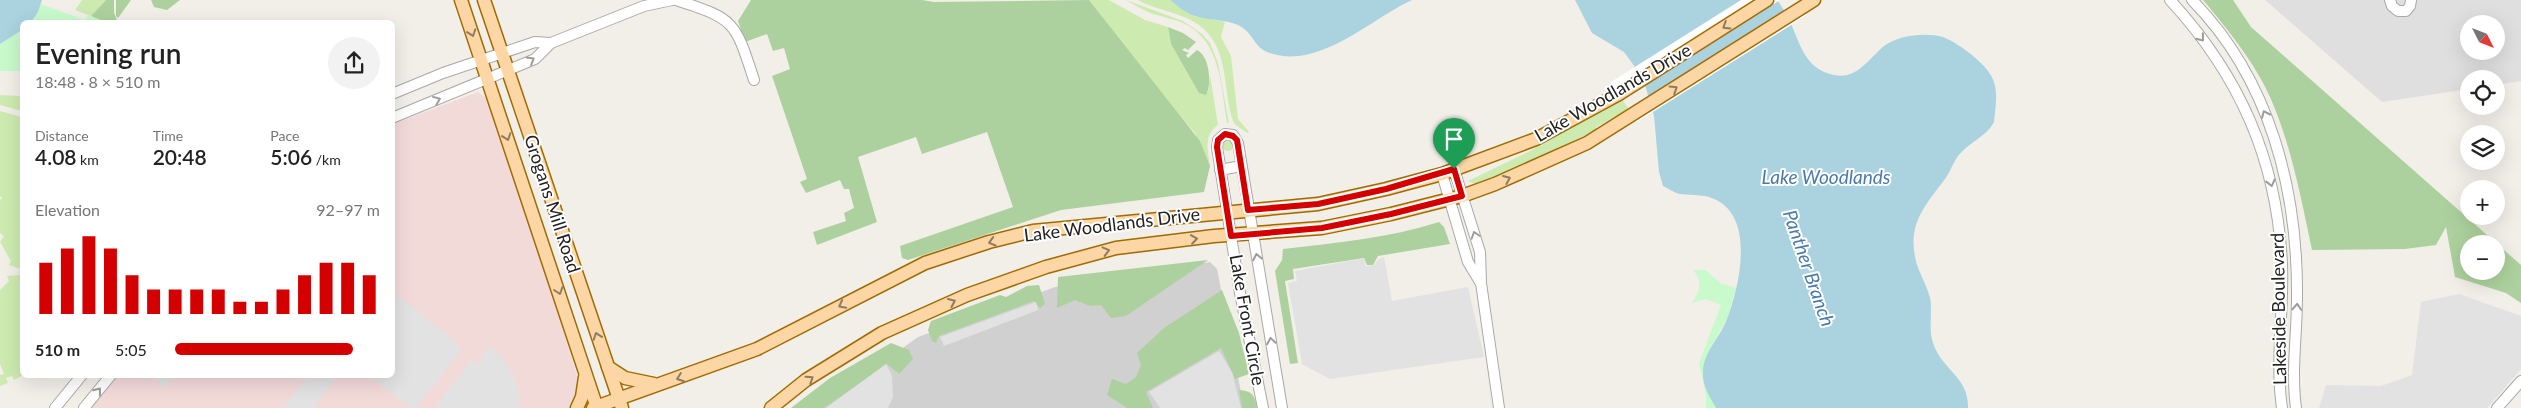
<!DOCTYPE html>
<meta charset="utf-8">
<style>
:root{--surface:#fff;--page:#f2f2f2;--text:#222;--muted:#767676;--accent:#d40000}
body{margin:0;font-family:Lato,sans-serif;background:var(--page);color:var(--text);height:100vh;display:flex;flex-direction:column;font-size:19px;white-space:nowrap}
*{box-sizing:border-box;margin:0}
p{font-size:16px;color:var(--muted)}
.icon{flex:none;width:28px;height:28px;fill:none;stroke:currentColor;stroke-width:2;stroke-linecap:round;stroke-linejoin:round}
.map{position:relative;flex:1;overflow:hidden}
.panel{position:absolute;left:20px;top:20px;width:375px;height:358px;display:flex;flex-direction:column;background:var(--surface);border-radius:8px;box-shadow:0 5px 20px #0002}
.panel>*{flex:none}
.needle{width:32px;rotate:132deg}
.fabs{position:absolute;left:2460px;top:15px;display:grid;gap:10px}
.fabs a{display:grid;place-items:center;width:45px;height:45px;border-radius:50%;background:var(--surface);box-shadow:0 5px 20px #0002;font-size:25px}
.pin{position:absolute;display:grid;place-items:center;width:42px;height:42px;color:#fff;margin:-51px -21px;border-radius:50% 50% 50% 0;rotate:-45deg;box-shadow:0 0 5px #0007}
.pin .icon{rotate:45deg}
.round{display:grid;place-items:center;flex:none;width:52px;height:52px;border-radius:26px;background:var(--page)}
.head{display:flex;align-items:center;justify-content:space-between;height:85px;padding:0 15px}
h1{font-size:28px;font-weight:600;line-height:38px}
.stats{display:grid;grid-template-columns:repeat(3,1fr);gap:8px;height:85px;padding:5px 15px}
.stats div{display:grid;align-content:center}
.stats b{font-size:21px;font-weight:600}
.stats small{font-size:14px;font-weight:400}
.stats p{font-size:14px}
.chart{height:140px;padding:10px 15px}
.chart p{display:flex;justify-content:space-between}
.chart svg{width:100%;height:90px;margin-top:5px;stroke:var(--accent);stroke-width:6}
ul{padding:0 15px;list-style:none;font-size:16px}
li{display:grid;grid-template-columns:80px 60px 1fr;align-items:center;height:38px}
li i{height:12px;border-radius:6px;background:var(--accent)}
.map>svg:first-child{display:block}
</style>
<div class="map">
<svg width="2521" height="408" viewBox="0 0 2521 408">
<rect width="100%" height="100%" fill="#f2efe9"/>
<path fill="#e0dfdf" fill-rule="evenodd" d="M 2265,0 L 2521,0 L 2521,81 L 2496,85 L 2496,79 L 2469,79 L 2469,89 L 2382,102 ZM 2469,24 L 2496,24 L 2496,51 L 2469,51 Z"/>
<path fill="#f2dad9" d="M 478,92 L 488,99 L 540,256 L 580,385 L 574,403 L 570,408 L 91,408 L 118,375 L 392,375 L 393,124 Z"/>
<path fill="#d0d0d0" d="M 1210,262 L 1217,269 L 1244,408 L 819,408 L 918,337 L 1055,287 Z"/>
<g fill="#cdebb0">
<path d="M 82,0 L 106,0 L 91,16 L 75,10 Z"/>
<path d="M 1089,0 L 1109,0 L 1145,20 L 1168,27 L 1171,44 L 1197,89 L 1208,92 L 1210,75 L 1218,125 C 1203,135 1208,151 1210,166 L 1195,133 L 1166,100 Z"/>
<path d="M 1126,0 L 1183,21 L 1202,34 L 1210,43 L 1218,63 L 1229,123 L 1227,123 C 1221,87 1221,40 1183,23 C 1173,19 1163,17 1153,14 C 1144,11 1135,5 1126,0 Z"/>
<path d="M 1138,0 L 1170,0 L 1194,16 L 1225,22 L 1221,37 L 1231,56 L 1238,119 L 1249,132 L 1247,133 C 1243,129 1235,126 1233,121 C 1222,88 1230,48 1199,25 C 1181,12 1157,11 1138,0 Z"/>
<path d="M 0,95 L 22,96 L 22,111 L 0,105 Z"/>
<path d="M 1622,99 L 1629,109 L 1596,127 L 1597,129 L 1525,165 L 1475,184 L 1468,181 L 1530,151 Z"/>
<path d="M 0,111 L 22,117 L 23,375 L 14,380 L 12,376 L 6,378 L 8,383 L 0,386 L 0,375 L 4,374 L 0,364 L 0,290 L 9,281 L 7,276 L 19,275 L 20,269 L 9,265 L 11,261 L 0,242 L 4,236 L 0,233 L 0,200 L 2,198 L 0,196 Z"/>
<circle cx="1228" cy="145" r="6"/>
</g>
<g fill="#add19e" fill-rule="evenodd">
<path d="M 106,0 L 114,0 L 114,13 L 117,20 L 115,22 L 101,22 L 91,16 Z"/>
<path d="M 116,0 L 131,0 L 118,18 L 116,16 Z"/>
<path d="M 151,0 L 180,0 L 167,10 L 154,7 Z"/>
<path d="M 751,0 L 922,0 L 934,2 L 1089,0 L 1200,141 L 1210,166 L 1204,192 L 1061,210 L 908,260 L 902,258 L 900,246 L 1013,207 L 987,132 L 922,154 L 916,137 L 858,157 L 877,222 L 817,245 L 813,232 L 846,221 L 844,213 L 854,208 L 849,189 L 844,189 L 840,180 L 806,193 L 800,182 L 807,179 L 772,76 L 790,69 L 784,48 L 773,51 L 767,34 L 745,42 L 738,21 Z"/>
<path d="M 2203,0 L 2233,0 L 2251,27 L 2521,265 L 2521,303 L 2506,293 L 2455,277 L 2446,227 L 2436,245 L 2405,249 L 2312,250 C 2302,203 2293,154 2275,109 C 2260,69 2230,32 2203,0 ZM 2469,244 L 2496,244 L 2496,271 L 2469,271 Z"/>
<path d="M 1168,27 L 1183,33 L 1196,42 L 1188,50 L 1185,48 L 1182,50 L 1189,53 L 1186,55 L 1188,58 L 1197,50 C 1210,56 1212,85 1206,95 L 1199,93 L 1171,44 Z"/>
<path d="M 1439,222 L 1444,227 L 1450,244 L 1378,256 L 1373,265 L 1367,265 L 1364,258 L 1293,269 L 1294,279 L 1285,281 L 1298,363 L 1290,364 L 1275,271 L 1282,260 L 1283,249 C 1335,243 1389,238 1439,222 Z"/>
<path d="M 1208,260 L 1126,316 L 1111,318 L 1101,305 L 1090,306 L 1075,300 L 1057,308 L 1058,277 Z"/>
<path d="M 1039,285 L 1045,304 L 1040,308 L 1034,301 L 939,336 L 936,343 L 932,341 L 928,330 L 931,321 L 1000,295 L 1006,297 L 1027,286 Z"/>
<path d="M 1222,290 L 1239,333 L 1249,374 L 1235,379 L 1221,348 L 1146,392 L 1153,408 L 1127,408 L 1107,395 L 1112,379 L 1126,384 L 1136,377 L 1141,365 L 1137,353 L 1164,328 Z"/>
<path d="M 891,343 L 909,350 L 913,359 L 899,374 L 887,364 L 824,408 L 791,408 L 830,378 Z"/>
<path d="M 1239,390 C 1253,391 1254,395 1257,408 L 1242,408 Z"/>
</g>
<g fill="#c8facc">
<path d="M 41,4 L 85,20 L 88,15 L 106,22 L 31,22 Z"/>
<path d="M 22,30 L 22,71 L 0,71 L 0,44 Z"/>
<path d="M 1693,270 L 1705,270 L 1722,284 L 1736,288 L 1727,319 L 1711,346 L 1709,395 L 1716,408 L 1706,408 L 1706,395 L 1699,363 L 1721,305 L 1705,299 L 1692,303 C 1700,291 1703,282 1693,270 Z"/>
</g>
<g fill="#e2e2e2">
<path d="M 1384,257 L 1392,301 L 1468,287 L 1484,357 L 1330,379 L 1302,364 L 1288,283 L 1297,281 L 1295,271 L 1364,258 L 1366,266 L 1374,265 L 1379,259 Z"/>
<path d="M 393,292 L 457,343 L 461,351 L 416,407 L 413,408 L 396,397 L 367,375 L 392,375 Z"/>
<path d="M 2459,294 L 2521,316 L 2521,369 L 2487,408 L 2319,408 L 2326,385 L 2381,386 L 2412,375 L 2421,302 Z"/>
<path d="M 1036,302 L 1038,310 L 944,346 L 940,337 Z"/>
<path d="M 490,346 L 502,357 L 513,375 L 520,398 L 519,408 L 434,408 L 472,360 L 477,365 Z"/>
<path d="M 1219,351 L 1232,372 L 1241,408 L 1160,408 L 1149,392 Z"/>
<path d="M 886,364 L 892,376 L 893,397 L 888,408 L 826,408 Z"/>
<path d="M 155,375 L 175,375 L 164,388 L 159,384 Z"/>
<path d="M 309,375 L 331,375 L 336,379 L 313,408 L 282,408 Z"/>
</g>
<g fill="#aad3df">
<path d="M 0,0 L 42,0 L 38,12 L 31,22 L 22,22 L 22,30 L 0,44 Z"/>
<path d="M 1170,0 L 1412,0 C 1370,19 1318,72 1267,52 C 1255,47 1253,35 1243,28 C 1231,19 1209,21 1195,16 C 1185,13 1178,6 1170,0 Z"/>
<path d="M 1575,0 L 1777,0 C 1783,8 1789,17 1792,26 C 1801,47 1806,67 1830,74 C 1856,82 1867,60 1884,46 C 1898,35 1926,32 1943,37 C 1953,41 1963,48 1972,55 C 1999,78 1998,87 1994,122 C 1987,136 1968,143 1958,156 C 1953,163 1950,172 1945,179 C 1923,208 1906,226 1917,265 C 1921,276 1927,286 1930,298 C 1933,312 1928,328 1933,343 C 1942,370 1969,377 1968,408 L 1716,408 C 1710,397 1703,388 1703,374 C 1702,353 1720,338 1727,319 C 1739,288 1754,224 1720,202 C 1706,193 1694,196 1680,194 C 1674,193 1668,188 1663,186 L 1659,172 L 1654,116 L 1643,78 L 1624,52 L 1592,33 Z"/>
</g>
<g fill="#fff">
<path d="M 1741,0 L 1780,0 L 1622,99 L 1611,82 Z"/>
<path d="M 1798,3 L 1807,15 L 1637,122 L 1629,109 Z"/>
</g>
<g fill="none" stroke-linecap="round" stroke-linejoin="round">
<defs>
<g id="minor">
<path d="M 676,0 C 735,19 735,21 754,80"/>
<path d="M 2170,0 C 2240,76 2277,160 2282,264 C 2284,312 2275,360 2282,408"/>
<path d="M 2192,0 C 2270,79 2298,190 2297,298 C 2297,335 2291,371 2296,408"/>
<path d="M 2390,0 L 2392,6 L 2398,11 L 2406,11 L 2410,6 L 2411,0"/>
<path d="M 392,94 L 443,73 L 535,42 L 551,43"/>
<path d="M 392,118 L 535,59 L 551,43 L 644,6 L 672,0"/>
<path d="M 1454,169 L 1480,252 L 1481,283 L 1499,408"/>
<path d="M 1220,170 L 1241,166"/>
<path d="M 1442,174 L 1468,262 L 1480,282"/>
<path d="M 55,408 L 82,375"/>
<path d="M 84,408 L 111,375"/>
<path d="M 1263,408 L 1240,293 L 1217,147 L 1218,140 L 1225,134 L 1233,135 L 1238,143 L 1282,408"/>
<path d="M 2497,408 L 2521,381"/>
</g>
<g id="major">
<path d="M 461,0 L 597,408"/>
<path d="M 484,0 L 622,408"/>
<path d="M 608,367 L 625,378 L 654,384"/>
<path d="M 577,408 L 582,397 L 585,377"/>
<path d="M 593,408 L 757,349 L 925,263 L 989,242 L 1033,231 L 1318,204 L 1386,189 L 1442,174 L 1536,139 L 1619,94 L 1767,0"/>
<path d="M 771,408 L 806,380 L 882,333 L 967,295 L 1046,267 L 1116,248 L 1214,236 L 1322,228 L 1391,214 L 1462,196 L 1495,184 L 1587,143 L 1814,0"/>
</g>
</defs>
<use href="#minor" stroke="#a9a9a9" stroke-width="12"/>
<use href="#major" stroke="#a06b00" stroke-width="15"/>
<use href="#minor" stroke="#fff" stroke-width="10"/>
<use href="#major" stroke="#fcd6a4" stroke-width="12"/>
</g>
<defs><path id="oneway-chevron" d="M-2-3.5L2.5 0L-2 3.5" fill="none" stroke-width="1.6" stroke-linecap="round" stroke-linejoin="round" transform="scale(1.25)"/></defs>
<g stroke="#8f7c63">
<use href="#oneway-chevron" transform="translate(1726 26) rotate(148)"/>
<use href="#oneway-chevron" transform="translate(472 33) rotate(71)"/>
<use href="#oneway-chevron" transform="translate(1674 89) rotate(-32)"/>
<use href="#oneway-chevron" transform="translate(507 137) rotate(71)"/>
<use href="#oneway-chevron" transform="translate(1507 179) rotate(-23)"/>
<use href="#oneway-chevron" transform="translate(1194 239) rotate(-8)"/>
<use href="#oneway-chevron" transform="translate(992 242) rotate(164)"/>
<use href="#oneway-chevron" transform="translate(1106 251) rotate(-15)"/>
<use href="#oneway-chevron" transform="translate(559 291) rotate(72)"/>
<use href="#oneway-chevron" transform="translate(952 302) rotate(-24)"/>
<use href="#oneway-chevron" transform="translate(842 305) rotate(152)"/>
<use href="#oneway-chevron" transform="translate(597 336) rotate(-109)"/>
<use href="#oneway-chevron" transform="translate(680 378) rotate(160)"/>
<use href="#oneway-chevron" transform="translate(810 379) rotate(-34)"/>
</g>
<g stroke="#9c9c9c">
<use href="#oneway-chevron" transform="translate(2201 38) rotate(52)"/>
<use href="#oneway-chevron" transform="translate(531 60) rotate(-31)"/>
<use href="#oneway-chevron" transform="translate(437 100) rotate(-22)"/>
<use href="#oneway-chevron" transform="translate(2265 114) rotate(-114)"/>
<use href="#oneway-chevron" transform="translate(2271 183) rotate(76)"/>
<use href="#oneway-chevron" transform="translate(1475 235) rotate(-108)"/>
<use href="#oneway-chevron" transform="translate(1257 257) rotate(-101)"/>
<use href="#oneway-chevron" transform="translate(2297 307) rotate(-87)"/>
<use href="#oneway-chevron" transform="translate(1271 341) rotate(-99)"/>
<use href="#oneway-chevron" transform="translate(98 391) rotate(-51)"/>
</g>
<g fill="none" stroke-linecap="round" stroke-linejoin="round">
<defs>
<path id="route" d="M 1225,134 L 1233,136 L 1237,140 L 1248,210 L 1318,204 L 1386,189 L 1454,169 L 1462,196 L 1391,214 L 1322,228 L 1231,236 L 1217,147 L 1218,140 Z"/>
</defs>
<use href="#route" stroke="#fff" stroke-width="10"/>
<use href="#route" stroke="#d40000" stroke-width="6"/>
</g>
<g text-anchor="middle" stroke-width="4" stroke-linejoin="round" paint-order="stroke">
<g font-size="18" fill="#222" stroke="#fff">
<text transform="translate(1613 93) rotate(-30)" y="6">Lake Woodlands Drive</text>
<text transform="translate(552 204) rotate(72)" y="6">Grogans Mill Road</text>
<text transform="translate(1112 225) rotate(-7)" y="6">Lake Woodlands Drive</text>
<text transform="translate(2279 309) rotate(-91)" y="6">Lakeside Boulevard</text>
<text transform="translate(1247 320) rotate(80)" y="6">Lake Front Circle</text>
</g>
<g font-size="19" font-style="italic" fill="#4a7aab" stroke="#fff">
<text x="1826" y="184">Lake Woodlands</text>
<text transform="translate(1809 268) rotate(71)" y="7">Panther Branch</text>
</g>
</g>
</svg>
<div class="fabs">
<a><svg class="needle" viewBox="-14 -14 28 28"><path d="M0-13l5 13h-10z" fill="#e53935"/><path d="M0 13l5-13h-10z" fill="#767676"/></svg></a>
<a><svg class="icon" aria-label="locate" viewBox="0 0 24 24"><circle cx="12" cy="12" r="6"/><path d="M12 2v4M12 18v4M2 12h4M18 12h4"/></svg></a>
<a><svg class="icon" aria-label="layers" viewBox="0 0 24 24"><path d="M12 4l9 5-9 5-9-5zM3 14l9 5 9-5"/></svg></a>
<a>+</a>
<a>−</a>
</div>
<div class="pin" style="left:1454px;top:169px;background:#1e9e55"><svg class="icon" aria-label="arrive" viewBox="0 0 24 24"><path d="M6 21V4h12l-3 4 3 4H6"/></svg></div>
<section class="panel">
<div class="head"><div><h1>Evening run</h1><p>18:48 · 8 × 510 m</p></div><a class="round"><svg class="icon" aria-label="share" viewBox="0 0 24 24"><path d="M12 15V3M7 8l5-5 5 5M5 13v7h14v-7"/></svg></a></div>
<div class="stats">
<div><p>Distance</p><b>4.08<small> km</small></b></div>
<div><p>Time</p><b>20:48</b></div>
<div><p>Pace</p><b>5:06<small> /km</small></b></div>
</div>
<div class="chart"><p><span>Elevation</span>92–97 m</p>
<svg viewBox="0 0 160 44" preserveAspectRatio="none"><path d="M5 44V19M15 44V12M25 44V6M35 44V12M45 44V25M55 44V32M65 44V32M75 44V32M85 44V32M95 44V38M105 44V38M115 44V32M125 44V25M135 44V19M145 44V19M155 44V25"/></svg>
</div>
<ul>
<li><b>510 m</b>5:05<i style="width:87%"></i></li>
</ul>
</section>
</div>
